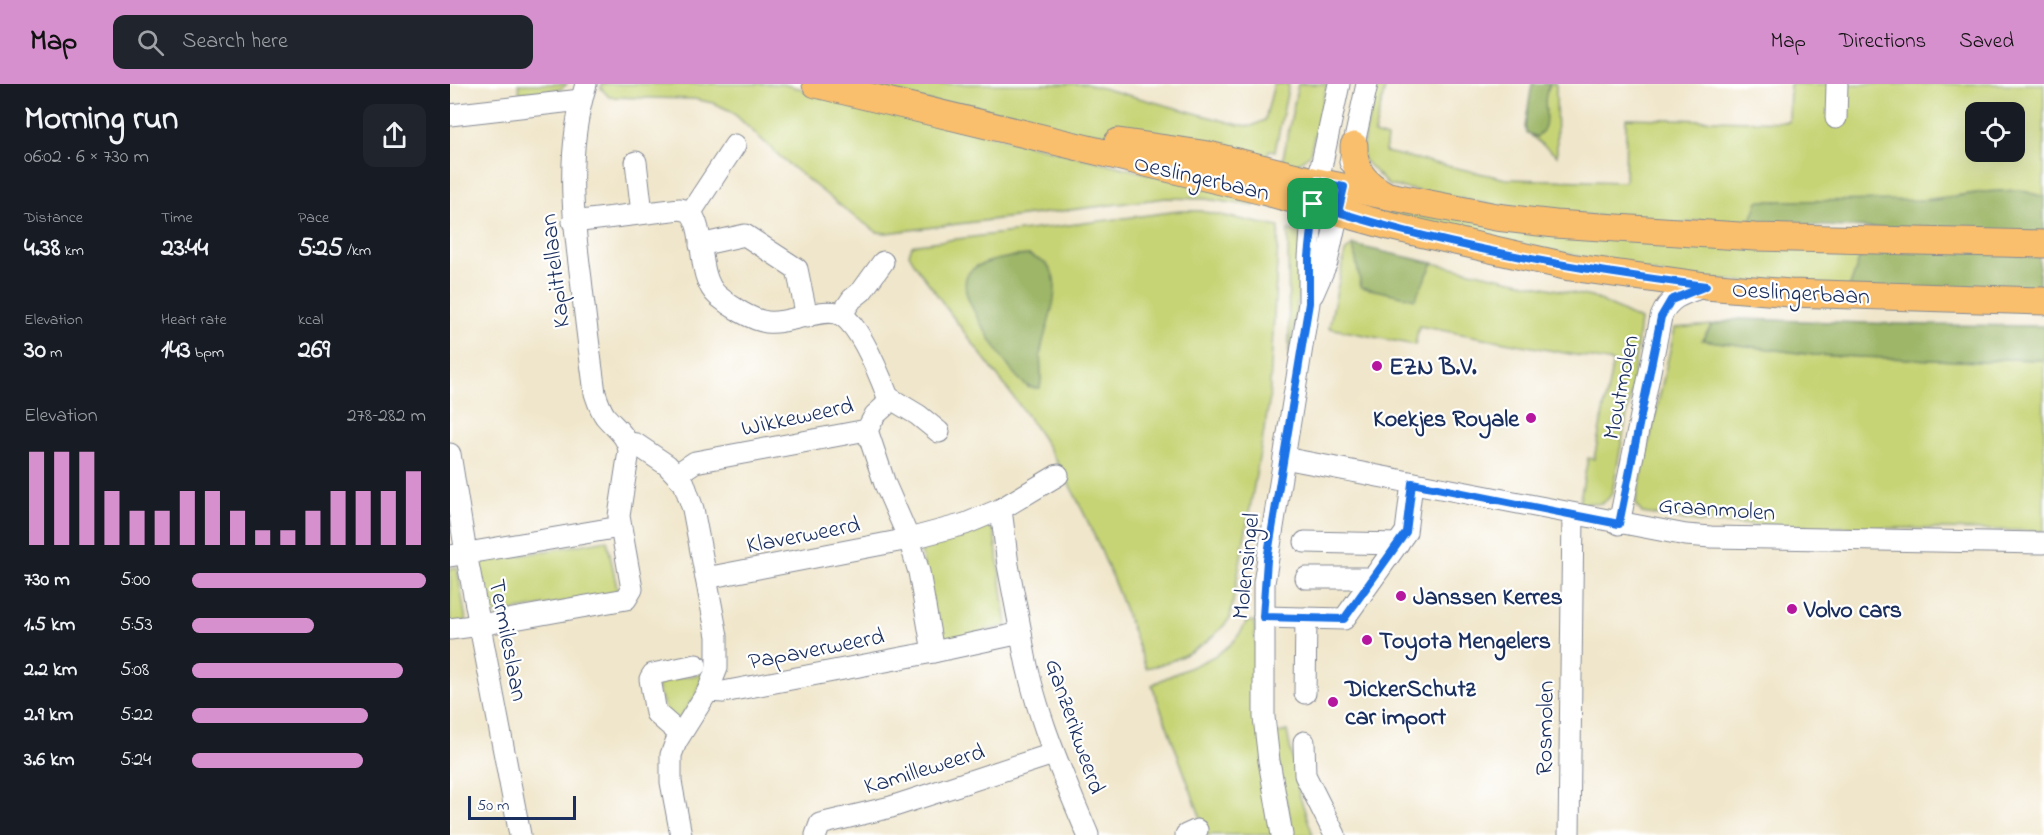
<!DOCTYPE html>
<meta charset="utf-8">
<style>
:root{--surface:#171b24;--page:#20242c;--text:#f1f3f6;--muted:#9ea1a6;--accent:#d690ce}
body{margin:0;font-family:"Indie Flower",sans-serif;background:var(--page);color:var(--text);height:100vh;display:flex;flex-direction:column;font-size:22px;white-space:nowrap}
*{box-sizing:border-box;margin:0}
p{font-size:20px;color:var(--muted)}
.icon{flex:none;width:33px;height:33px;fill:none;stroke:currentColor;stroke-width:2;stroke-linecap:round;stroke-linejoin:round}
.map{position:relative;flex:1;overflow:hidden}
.sheet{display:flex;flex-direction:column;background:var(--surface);width:450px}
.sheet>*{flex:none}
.fabs{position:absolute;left:1515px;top:18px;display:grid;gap:12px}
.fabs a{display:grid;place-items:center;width:60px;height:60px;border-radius:12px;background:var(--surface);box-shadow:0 6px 24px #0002;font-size:30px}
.scale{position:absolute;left:18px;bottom:15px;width:108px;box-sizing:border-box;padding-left:6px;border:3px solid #1b2f5e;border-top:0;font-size:16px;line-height:21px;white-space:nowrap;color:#1b2f5e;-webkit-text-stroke:4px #fff;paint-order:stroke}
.pin{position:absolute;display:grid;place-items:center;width:51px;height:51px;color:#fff;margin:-26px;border-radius:12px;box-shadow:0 3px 9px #0006}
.round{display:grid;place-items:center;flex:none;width:63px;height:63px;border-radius:12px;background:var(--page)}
.summary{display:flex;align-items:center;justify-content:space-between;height:102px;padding:0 24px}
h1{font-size:33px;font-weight:700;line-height:45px}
.stats{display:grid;grid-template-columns:repeat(3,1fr);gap:9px;height:102px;padding:6px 24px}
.stats div{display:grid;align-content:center}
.stats b{font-size:26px;font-weight:700}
.stats small{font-size:16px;font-weight:400}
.stats p{font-size:16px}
.chart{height:168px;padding:12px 24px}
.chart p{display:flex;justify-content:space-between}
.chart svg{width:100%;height:108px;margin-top:6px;stroke:var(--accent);stroke-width:6}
ul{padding:0 24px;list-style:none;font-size:20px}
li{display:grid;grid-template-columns:96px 72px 1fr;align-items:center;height:45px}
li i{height:15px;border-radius:8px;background:var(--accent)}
header{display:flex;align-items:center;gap:36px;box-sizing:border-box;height:84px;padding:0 30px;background:var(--accent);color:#111}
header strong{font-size:28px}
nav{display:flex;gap:33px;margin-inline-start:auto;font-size:21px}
.search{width:420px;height:54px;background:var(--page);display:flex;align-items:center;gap:15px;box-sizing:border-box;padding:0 21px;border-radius:12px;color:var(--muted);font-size:22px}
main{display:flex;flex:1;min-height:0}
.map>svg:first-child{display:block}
</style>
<header>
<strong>Map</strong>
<div class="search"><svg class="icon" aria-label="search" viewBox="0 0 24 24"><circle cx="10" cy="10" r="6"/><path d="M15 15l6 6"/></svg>Search here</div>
<nav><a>Map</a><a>Directions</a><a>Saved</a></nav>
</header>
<main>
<section class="sheet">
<div class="summary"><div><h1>Morning run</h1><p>06:02 · 6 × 730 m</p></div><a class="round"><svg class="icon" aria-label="share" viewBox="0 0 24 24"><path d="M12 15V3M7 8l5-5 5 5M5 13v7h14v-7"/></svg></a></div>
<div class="stats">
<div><p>Distance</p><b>4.38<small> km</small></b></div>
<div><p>Time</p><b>23:44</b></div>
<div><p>Pace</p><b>5:25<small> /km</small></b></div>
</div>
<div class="stats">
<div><p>Elevation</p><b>30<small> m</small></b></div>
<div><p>Heart rate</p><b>143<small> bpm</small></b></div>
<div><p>kcal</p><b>269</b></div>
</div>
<div class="chart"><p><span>Elevation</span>278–282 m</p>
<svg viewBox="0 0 160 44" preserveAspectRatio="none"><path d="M5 44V6M15 44V6M25 44V6M35 44V22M45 44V30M55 44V30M65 44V22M75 44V22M85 44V30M95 44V38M105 44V38M115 44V30M125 44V22M135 44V22M145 44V22M155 44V14"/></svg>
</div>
<ul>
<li><b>730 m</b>5:00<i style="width:100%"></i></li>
<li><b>1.5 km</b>5:53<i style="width:52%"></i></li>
<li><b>2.2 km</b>5:08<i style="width:90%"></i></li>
<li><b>2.9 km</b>5:22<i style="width:75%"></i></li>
<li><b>3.6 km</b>5:24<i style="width:73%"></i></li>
</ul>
</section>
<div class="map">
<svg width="1594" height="751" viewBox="0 0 1594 751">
<rect width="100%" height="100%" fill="#fff"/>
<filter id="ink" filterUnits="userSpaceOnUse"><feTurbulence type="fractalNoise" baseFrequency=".0167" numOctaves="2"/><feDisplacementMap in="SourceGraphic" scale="12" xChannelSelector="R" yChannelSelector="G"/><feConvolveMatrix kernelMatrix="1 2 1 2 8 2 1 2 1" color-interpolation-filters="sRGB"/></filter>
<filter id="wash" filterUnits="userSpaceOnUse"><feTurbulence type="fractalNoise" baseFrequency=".008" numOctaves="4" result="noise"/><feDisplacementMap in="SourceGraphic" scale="24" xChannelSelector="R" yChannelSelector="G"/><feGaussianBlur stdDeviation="1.35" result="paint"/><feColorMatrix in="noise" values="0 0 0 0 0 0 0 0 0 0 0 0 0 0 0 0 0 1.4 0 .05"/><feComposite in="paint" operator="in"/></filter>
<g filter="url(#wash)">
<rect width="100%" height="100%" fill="#f0e6cb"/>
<g fill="#c7d476" stroke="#71826a" stroke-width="1.5" fill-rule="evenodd">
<path d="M 68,0 L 117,0 L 111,5 L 70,9 Z"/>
<path d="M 152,0 L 332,0 L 805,116 L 804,122 L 755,115 L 716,114 L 436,149 L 427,148 L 401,130 L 338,80 L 281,27 L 263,19 L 244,15 L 159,13 L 151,4 Z"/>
<path d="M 398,0 L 637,0 L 789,41 L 802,42 L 815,36 L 824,0 L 839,0 L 825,67 L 819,66 L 815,80 L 680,52 L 616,47 Z"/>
<path d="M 848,0 L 877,0 L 860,70 L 849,79 L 831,84 Z"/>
<path d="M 927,0 L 936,0 L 924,50 L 937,54 L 935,68 L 1056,95 L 1175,98 L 1176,34 L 1339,38 L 1340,0 L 1594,0 L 1594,113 L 1570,106 L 1533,108 L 1300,139 L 1250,136 L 1229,141 L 1044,121 L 938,101 L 913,75 L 912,64 ZM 1526,28 L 1564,28 L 1564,68 L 1526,68 Z"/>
<path d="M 1100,0 L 1106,0 L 1107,72 L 1081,52 L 1087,53 L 1096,26 L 1094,13 Z"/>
<path d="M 906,118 L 1413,164 L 1399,205 L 1226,193 L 904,125 Z"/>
<path d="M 730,127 L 750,127 L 829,143 L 819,319 L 780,534 C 761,560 728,578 696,584 C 666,499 632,410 580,336 C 551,295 519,256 490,215 C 480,200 467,186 459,170 L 462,162 L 467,160 ZM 579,171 L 594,251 L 590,273 L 591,296 L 579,304 L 559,283 L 526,182 L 564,172 Z"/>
<path d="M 838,146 L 850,148 L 852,187 L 839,275 Z"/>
<path d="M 903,161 L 912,203 L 965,214 L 983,179 L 1145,214 L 1190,236 L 1182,305 L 1162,409 C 1156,420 1149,421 1137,419 L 1137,422 L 1129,420 L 1138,374 L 1144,375 L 1163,278 L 969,242 L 965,261 L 879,244 L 895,168 Z"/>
<path d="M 1262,241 L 1252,256 L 1364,271 L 1534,278 L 1554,275 L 1594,276 L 1594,447 L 1337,442 L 1248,438 L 1192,429 L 1187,422 L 1186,416 L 1225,244 Z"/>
<path d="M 536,441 L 540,442 L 544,448 L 557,542 L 487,558 L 470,460 Z"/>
<path d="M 157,456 L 168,509 L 37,531 L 27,479 Z"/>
<path d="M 7,483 L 16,537 L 0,540 L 0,484 Z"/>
<path d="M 804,537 L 823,751 L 757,751 L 702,601 C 734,582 781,576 796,538 Z"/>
<path d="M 254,590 L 246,612 L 229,635 L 219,634 L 207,603 L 209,597 Z"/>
<path d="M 837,647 L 849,710 L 863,751 L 844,751 L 834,710 L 825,655 L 829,649 Z"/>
</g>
<g fill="#9db667" stroke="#5c7262" stroke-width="1.5">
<path d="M 1082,0 L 1100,0 C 1088,20 1105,39 1087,53 L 1077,49 L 1075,43 Z"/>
<path d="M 1570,106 L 1594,113 L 1594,151 L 1300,139 L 1308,117 L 1483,116 L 1533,108 Z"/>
<path d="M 903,161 L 983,179 L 965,215 L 911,203 Z"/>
<path d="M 1413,164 L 1589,170 L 1589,208 L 1399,205 Z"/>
<path d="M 579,171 C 584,174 591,176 596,180 C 617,197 595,244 591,266 C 589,279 593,291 590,304 C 584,305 581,304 576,301 C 560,291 521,227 516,208 C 515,202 514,195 518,190 C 525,177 565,172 579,171 Z"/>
<path d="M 1289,235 L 1481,241 L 1594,242 L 1594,276 L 1554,275 L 1534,278 L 1364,271 L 1252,256 L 1262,241 Z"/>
</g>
</g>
<g filter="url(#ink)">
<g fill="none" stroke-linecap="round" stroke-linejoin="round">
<defs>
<g id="minor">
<path d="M 0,31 L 131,16"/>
<path d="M 1386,34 L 1387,0"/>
<path d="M 186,78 L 192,129"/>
<path d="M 900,78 L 917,0"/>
<path d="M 241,128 L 285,61"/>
<path d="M 123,138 L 230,125 L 239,127 C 257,144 245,192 268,212 C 280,222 301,236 317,238 C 338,241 377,220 393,232 C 411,245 430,292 438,313"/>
<path d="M 250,161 L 295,151 L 347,185 L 357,233"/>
<path d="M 863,210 L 877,178 L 891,114"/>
<path d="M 391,231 L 402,215 L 412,207 L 433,178"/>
<path d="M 178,359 L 186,360 L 217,381 L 234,399 L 243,425 L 267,552 L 267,584 L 258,607 L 226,658 L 221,671 L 221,698 L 231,751"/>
<path d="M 0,370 L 16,469 L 70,751"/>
<path d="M 834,374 L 1236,451 L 1261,453 L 1594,459"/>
<path d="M 227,390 L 245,378 L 417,346 L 425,331 L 435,322 L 438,313 L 468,331 L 489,348"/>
<path d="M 551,425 L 558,481 L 571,549 L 483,568 L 469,488 L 459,455 L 515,440 L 551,425 L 608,391"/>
<path d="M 1169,440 L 1211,233 C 1219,212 1236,209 1256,202"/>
<path d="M 855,458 L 948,460"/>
<path d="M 0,472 L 170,443"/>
<path d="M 256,494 L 459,455 L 435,400 L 417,346"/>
<path d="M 856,494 L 923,494"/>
<path d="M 814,533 L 894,535 L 956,448 L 962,399"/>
<path d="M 0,545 L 30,541 L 176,515 L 182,505 L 169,432 L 179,367 C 178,352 164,343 155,332 C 150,325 148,318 145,309 C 140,271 135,233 131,195 C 122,128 116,67 136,0"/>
<path d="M 571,549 C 581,620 610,685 638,751"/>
<path d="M 258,607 L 273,608 L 483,568"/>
<path d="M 855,609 L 856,534"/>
<path d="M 230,650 L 206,629 L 200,595 L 203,590 L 246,581"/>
<path d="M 854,658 L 855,691 L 885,751"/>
<path d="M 366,751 L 370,740 L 441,723 L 603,670"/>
<path d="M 736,751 L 747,746"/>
<path d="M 832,751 L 819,677 L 814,633 L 814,499 L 859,219 L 859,173 L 863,120 L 889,0"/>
<path d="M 1119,751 L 1123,430"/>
</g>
<g id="major">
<path d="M 366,0 L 813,107 L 939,142 L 1120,183 L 1256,202 L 1340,209 L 1594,217"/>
<path d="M 668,58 L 759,71 L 867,98 L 1046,133 L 1105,140 L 1305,153 L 1594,160"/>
<path d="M 904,62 C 903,86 914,99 934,110"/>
</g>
</defs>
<use href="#minor" stroke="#868a94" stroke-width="23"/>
<use href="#major" stroke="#868a94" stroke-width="29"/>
<use href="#minor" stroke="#fff" stroke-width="21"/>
<use href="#major" stroke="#f9bf6d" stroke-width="27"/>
</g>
</g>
<g fill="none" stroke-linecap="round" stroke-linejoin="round" filter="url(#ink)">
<defs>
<path id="route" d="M 867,98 L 894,103 L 888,128 C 1007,165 1132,186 1256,202 L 1221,216 L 1211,233 L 1169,440 L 962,399 L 956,448 L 894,535 L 813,533 L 817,476 L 859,219 L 859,173 Z"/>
</defs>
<use href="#route" stroke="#fff" stroke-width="12"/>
<use href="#route" stroke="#1a73e8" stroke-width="8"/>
</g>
<g fill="#b5179e" stroke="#fff" stroke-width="2">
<circle cx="927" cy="282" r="6"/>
<circle cx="1081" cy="334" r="6"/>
<circle cx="951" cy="512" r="6"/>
<circle cx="1342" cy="525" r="6"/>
<circle cx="917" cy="556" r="6"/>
<circle cx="883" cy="618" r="6"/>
</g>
<g text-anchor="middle" stroke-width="4.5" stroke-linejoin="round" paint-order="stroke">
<g font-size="24" fill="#1b2f5e" stroke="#fff">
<text transform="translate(752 93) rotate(13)" y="8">Oeslingerbaan</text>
<text transform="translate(104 187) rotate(-97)" y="8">Kapittellaan</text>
<text transform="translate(1351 208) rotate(3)" y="8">Oeslingerbaan</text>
<text transform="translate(1170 303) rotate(-79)" y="8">Moutmolen</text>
<text transform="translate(347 332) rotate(-12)" y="8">Wikkeweerd</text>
<text transform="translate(1267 424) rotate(4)" y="8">Graanmolen</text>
<text transform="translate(353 450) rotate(-11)" y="8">Klaverweerd</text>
<text transform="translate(795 482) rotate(-84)" y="8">Molensingel</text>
<text transform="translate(59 556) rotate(79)" y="8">Termileslaan</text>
<text transform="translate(366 564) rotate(-11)" y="8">Papaverweerd</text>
<text transform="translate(626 642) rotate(71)" y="8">Ganzerikweerd</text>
<text transform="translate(1094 644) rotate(-89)" y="8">Rosmolen</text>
<text transform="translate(474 684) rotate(-17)" y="8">Kamilleweerd</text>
</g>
<g font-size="24" font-weight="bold" fill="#1b2f5e" stroke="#fff" text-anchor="start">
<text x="939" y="290">EZN B.V.</text>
<text x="1069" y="342" text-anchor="end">Koekjes Royale</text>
<text x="963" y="520">Janssen Kerres</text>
<text x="1354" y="533">Volvo cars</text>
<text x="929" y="564">Toyota Mengelers</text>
<text x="895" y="612">DickerSchutz<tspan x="895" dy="28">car import</tspan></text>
</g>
</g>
</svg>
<div class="fabs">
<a><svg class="icon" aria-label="locate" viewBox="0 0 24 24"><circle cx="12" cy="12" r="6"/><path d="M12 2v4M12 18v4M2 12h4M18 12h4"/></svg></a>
</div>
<div class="scale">50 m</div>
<div class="pin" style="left:863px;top:120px;background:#1e9e55"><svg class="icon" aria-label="arrive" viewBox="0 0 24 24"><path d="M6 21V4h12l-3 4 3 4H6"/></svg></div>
</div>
</main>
